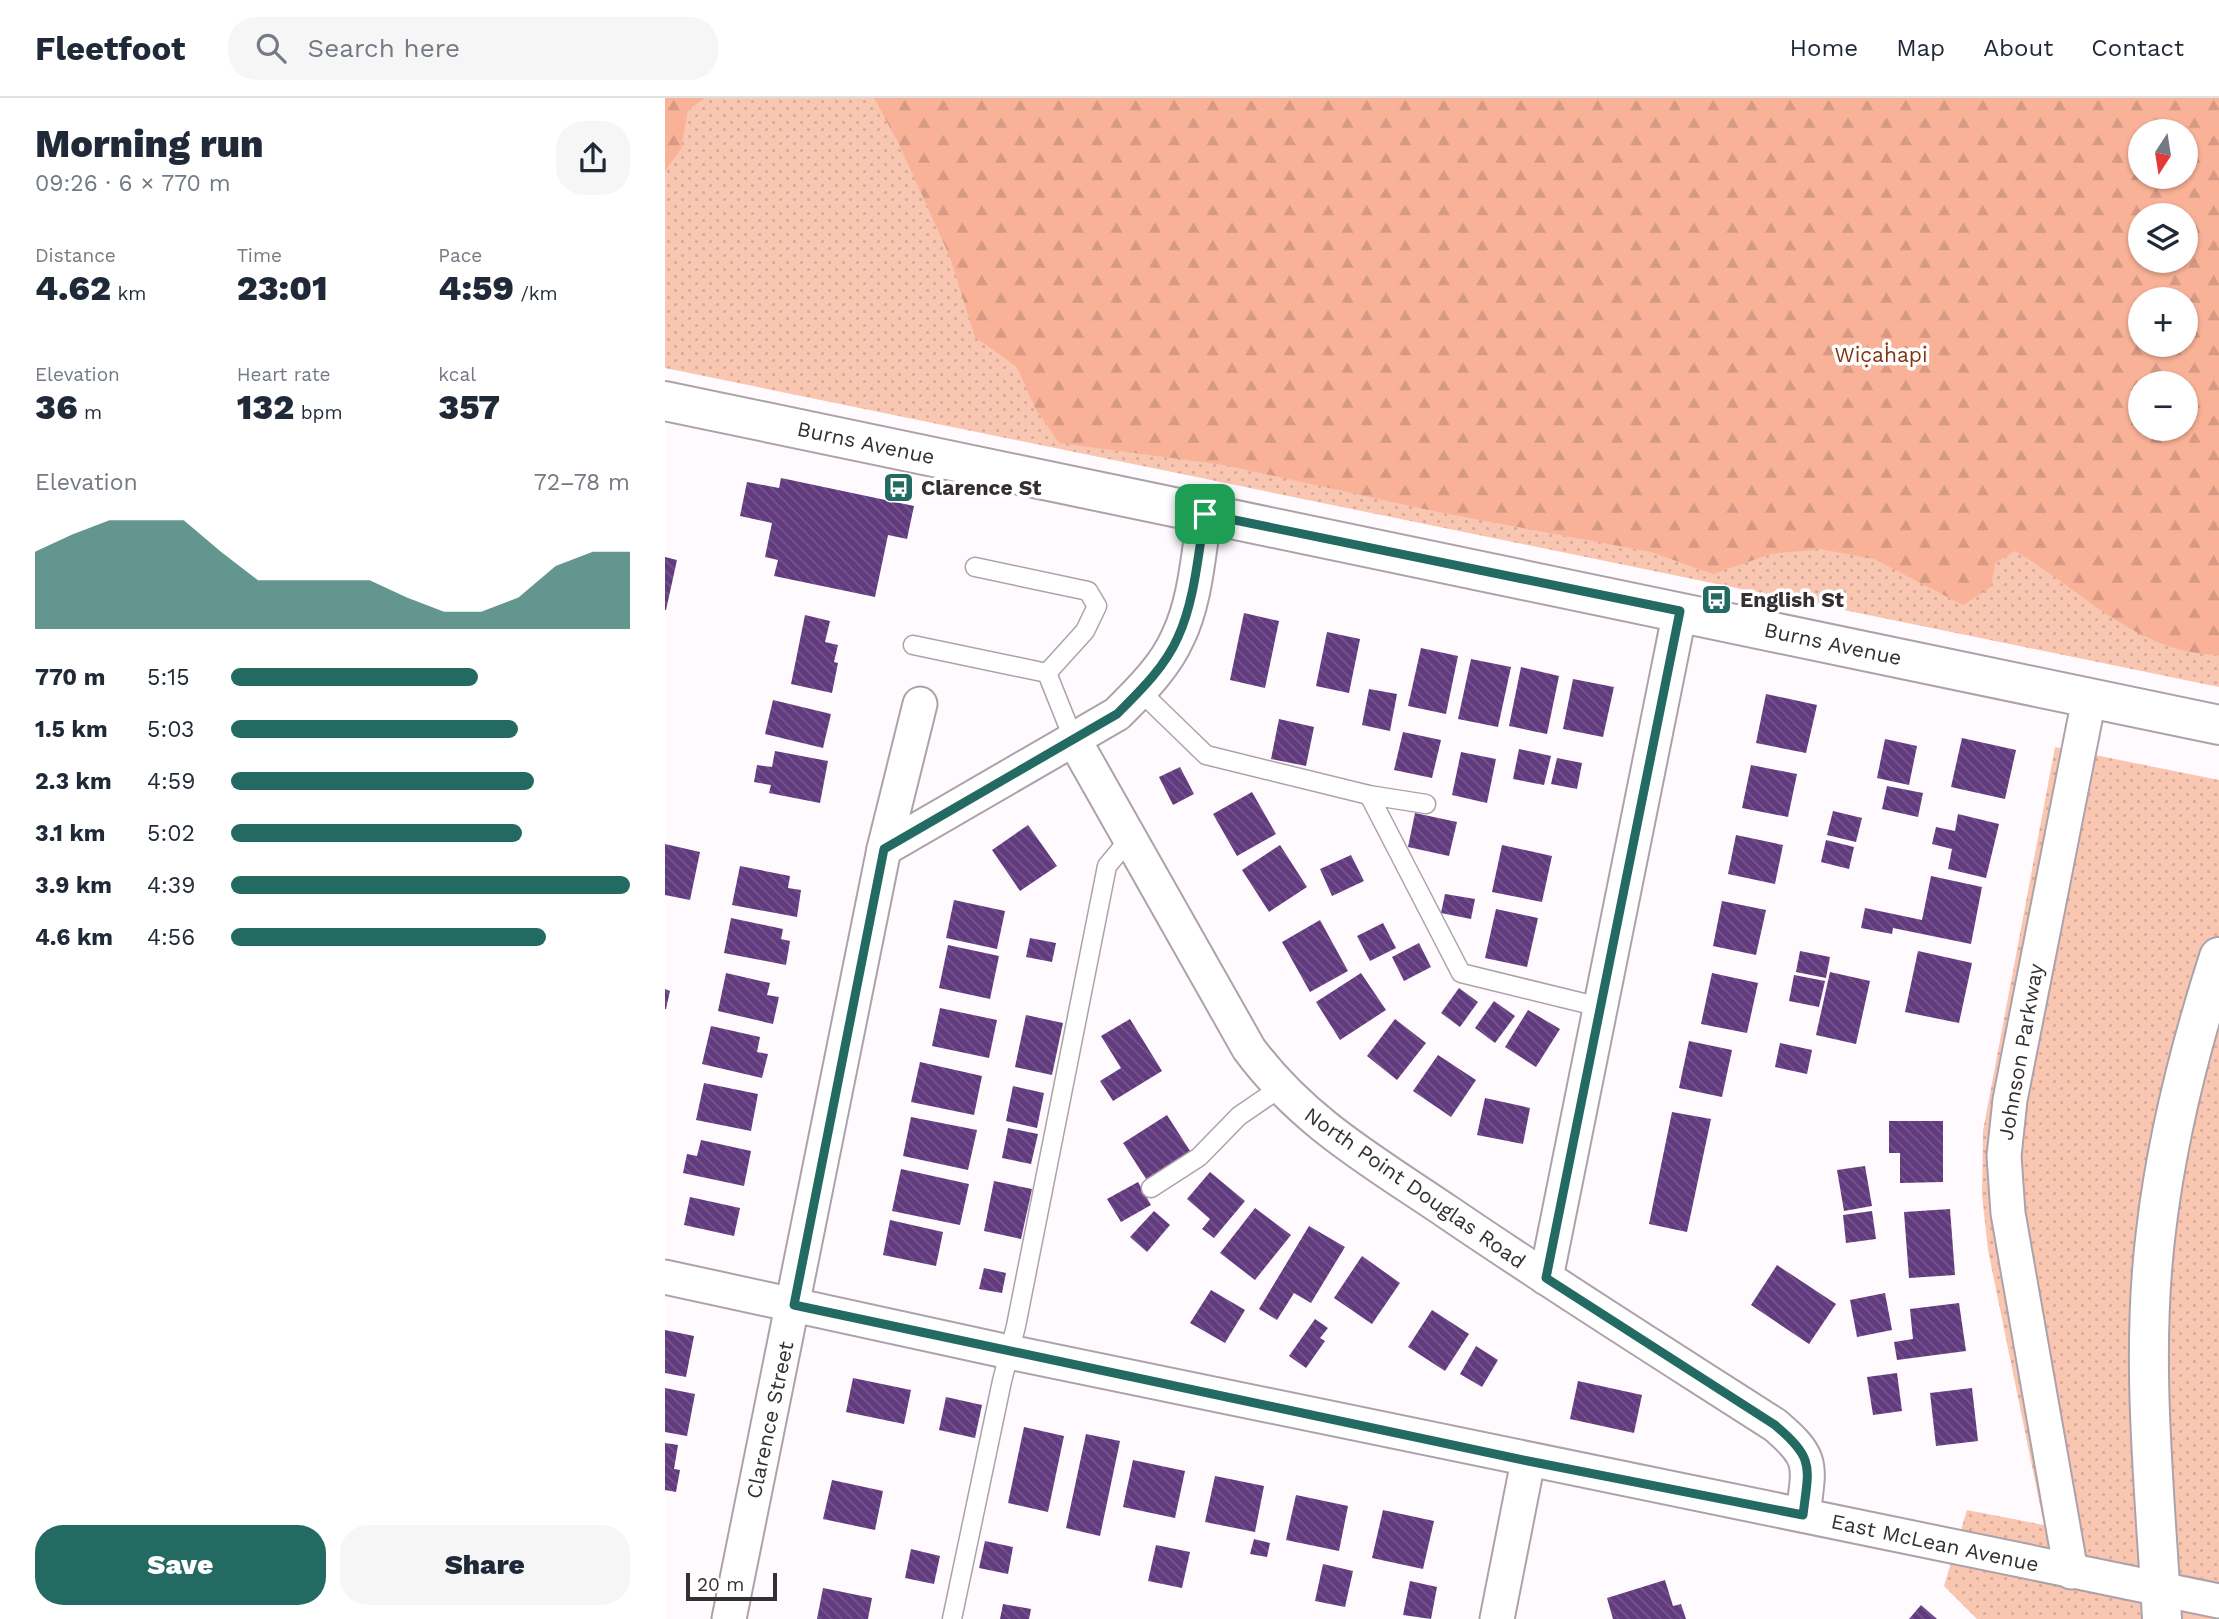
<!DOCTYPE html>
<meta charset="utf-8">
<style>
:root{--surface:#fff;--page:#f6f6f7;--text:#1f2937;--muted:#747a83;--line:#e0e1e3;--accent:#236b62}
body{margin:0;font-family:"Work Sans",sans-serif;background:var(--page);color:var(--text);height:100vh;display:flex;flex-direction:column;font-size:26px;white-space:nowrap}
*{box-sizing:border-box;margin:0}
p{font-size:23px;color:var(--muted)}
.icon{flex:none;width:38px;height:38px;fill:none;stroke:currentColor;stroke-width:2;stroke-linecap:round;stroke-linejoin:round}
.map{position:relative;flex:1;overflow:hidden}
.side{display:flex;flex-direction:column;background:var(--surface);width:665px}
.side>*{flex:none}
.needle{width:46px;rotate:192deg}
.fabs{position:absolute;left:1463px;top:21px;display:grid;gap:14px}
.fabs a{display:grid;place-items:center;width:70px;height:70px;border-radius:50%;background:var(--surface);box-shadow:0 2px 5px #0004;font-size:35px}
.scale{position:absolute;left:21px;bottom:18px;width:91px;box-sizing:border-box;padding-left:7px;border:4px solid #342f32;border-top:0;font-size:19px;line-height:24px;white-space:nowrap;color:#342f32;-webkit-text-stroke:5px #fff;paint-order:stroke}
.pin{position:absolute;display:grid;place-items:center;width:60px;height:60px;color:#fff;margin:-30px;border-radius:14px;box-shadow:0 4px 10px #0006}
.round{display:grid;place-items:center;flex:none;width:74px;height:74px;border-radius:28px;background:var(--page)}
.headline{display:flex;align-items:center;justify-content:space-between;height:119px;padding:0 35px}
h1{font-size:38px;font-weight:800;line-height:52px}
.stats{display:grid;grid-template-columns:repeat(3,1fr);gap:10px;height:119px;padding:7px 35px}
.stats div{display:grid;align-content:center}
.stats b{font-size:35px;font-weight:800}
.stats small{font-size:19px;font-weight:400}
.stats p{font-size:19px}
.chart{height:196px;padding:14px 35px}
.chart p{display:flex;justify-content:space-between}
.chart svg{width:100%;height:126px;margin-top:7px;fill:var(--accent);opacity:.7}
.cta{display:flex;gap:14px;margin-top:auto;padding:14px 35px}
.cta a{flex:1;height:80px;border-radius:28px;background:var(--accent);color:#fff;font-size:28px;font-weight:800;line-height:80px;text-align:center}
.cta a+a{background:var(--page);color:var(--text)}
ul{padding:0 35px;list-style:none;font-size:23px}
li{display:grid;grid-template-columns:112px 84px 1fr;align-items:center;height:52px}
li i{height:18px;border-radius:9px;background:var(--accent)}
header{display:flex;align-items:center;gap:42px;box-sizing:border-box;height:98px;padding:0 35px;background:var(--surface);border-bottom:2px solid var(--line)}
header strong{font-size:33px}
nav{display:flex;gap:38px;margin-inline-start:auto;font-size:24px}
.search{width:490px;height:63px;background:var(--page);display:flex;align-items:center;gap:18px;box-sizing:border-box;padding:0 24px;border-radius:28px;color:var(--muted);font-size:26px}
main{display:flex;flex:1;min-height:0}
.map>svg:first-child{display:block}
</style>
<header>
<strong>Fleetfoot</strong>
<div class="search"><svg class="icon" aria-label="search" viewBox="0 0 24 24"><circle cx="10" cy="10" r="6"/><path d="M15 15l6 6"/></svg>Search here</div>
<nav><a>Home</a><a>Map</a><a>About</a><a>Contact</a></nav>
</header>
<main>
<section class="side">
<div class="headline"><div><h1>Morning run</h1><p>09:26 · 6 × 770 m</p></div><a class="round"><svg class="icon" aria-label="share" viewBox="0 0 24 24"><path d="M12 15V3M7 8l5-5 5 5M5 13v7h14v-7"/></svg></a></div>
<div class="stats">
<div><p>Distance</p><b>4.62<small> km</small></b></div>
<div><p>Time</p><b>23:01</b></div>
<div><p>Pace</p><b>4:59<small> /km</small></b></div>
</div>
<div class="stats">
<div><p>Elevation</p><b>36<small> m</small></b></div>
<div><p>Heart rate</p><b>132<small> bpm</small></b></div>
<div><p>kcal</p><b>357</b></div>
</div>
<div class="chart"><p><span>Elevation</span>72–78 m</p>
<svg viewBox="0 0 160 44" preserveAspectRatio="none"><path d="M0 44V17L10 11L20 6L30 6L40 6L50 17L60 27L70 27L80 27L90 27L100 33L110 38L120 38L130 33L140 22L150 17L160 17V44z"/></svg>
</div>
<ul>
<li><b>770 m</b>5:15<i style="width:62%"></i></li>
<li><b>1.5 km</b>5:03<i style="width:72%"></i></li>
<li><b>2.3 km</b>4:59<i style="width:76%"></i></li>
<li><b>3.1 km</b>5:02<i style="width:73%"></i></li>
<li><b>3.9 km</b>4:39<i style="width:100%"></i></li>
<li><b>4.6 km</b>4:56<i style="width:79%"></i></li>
</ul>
<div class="cta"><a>Save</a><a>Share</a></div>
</section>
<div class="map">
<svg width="1554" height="1521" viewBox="0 0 1554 1521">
<defs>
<pattern id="grass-dots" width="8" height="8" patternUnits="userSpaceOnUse" patternTransform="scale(1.75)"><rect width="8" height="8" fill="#f9c6b2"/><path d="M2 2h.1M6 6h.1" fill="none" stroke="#d6aa9a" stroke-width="1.8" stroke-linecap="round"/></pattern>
<pattern id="forest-firs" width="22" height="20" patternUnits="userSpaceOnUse" patternTransform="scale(1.75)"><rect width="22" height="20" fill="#f9b297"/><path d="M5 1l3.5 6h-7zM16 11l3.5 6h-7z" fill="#d69983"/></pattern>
<pattern id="building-back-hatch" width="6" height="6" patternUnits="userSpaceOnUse" patternTransform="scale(1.75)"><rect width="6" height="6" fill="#613b7e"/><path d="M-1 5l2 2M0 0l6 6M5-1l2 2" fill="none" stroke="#74568c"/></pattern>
</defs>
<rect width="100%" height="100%" fill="#fffafd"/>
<g fill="url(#grass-dots)" fill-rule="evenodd">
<path d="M 0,0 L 1554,0 L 1554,589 L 0,270 ZM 1475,33 L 1521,33 L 1521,79 L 1475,79 ZM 1475,117 L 1521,117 L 1521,163 L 1475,163 ZM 1475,201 L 1521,201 L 1521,247 L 1475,247 ZM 1475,285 L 1521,285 L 1521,331 L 1475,331 Z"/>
<path d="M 1390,649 L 1554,682 L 1554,1521 L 1312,1521 L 1279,1488 L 1302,1412 L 1379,1427 L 1323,1152 L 1317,1097 L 1318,1033 Z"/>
</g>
<g fill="url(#forest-firs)" fill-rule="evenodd">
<path d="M 0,0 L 40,0 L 23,12 L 16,51 L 0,73 Z"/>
<path d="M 209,0 L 1554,0 L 1554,557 C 1473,556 1416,491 1350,453 L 1330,465 L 1326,489 L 1298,507 L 1209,461 L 1155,451 L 1106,456 L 1048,476 L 986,454 L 773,414 L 559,367 L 394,345 L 370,310 L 352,269 L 310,239 L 285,159 L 234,46 ZM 1475,33 L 1521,33 L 1521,79 L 1475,79 ZM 1475,117 L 1521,117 L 1521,163 L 1475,163 ZM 1475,201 L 1521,201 L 1521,247 L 1475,247 ZM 1475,285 L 1521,285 L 1521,331 L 1475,331 Z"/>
</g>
<g fill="url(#building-back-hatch)">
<path d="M 116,380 L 249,408 L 242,441 L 223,437 L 210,499 L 109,478 L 113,462 L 100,459 L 107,425 L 75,418 L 82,384 L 114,390 Z"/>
<path d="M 0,459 L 12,462 L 1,512 L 0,512 Z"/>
<path d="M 579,515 L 614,523 L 600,590 L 565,582 Z"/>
<path d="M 140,517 L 165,523 L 160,544 L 173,547 L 169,564 L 173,565 L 167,595 L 126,586 Z"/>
<path d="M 662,534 L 695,541 L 684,595 L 651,588 Z"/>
<path d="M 756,550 L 793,558 L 781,616 L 743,608 Z"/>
<path d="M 806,561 L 846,569 L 833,629 L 793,621 Z"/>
<path d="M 856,569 L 894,578 L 882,636 L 844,628 Z"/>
<path d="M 908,581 L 949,589 L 938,639 L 898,631 Z"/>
<path d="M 704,591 L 732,596 L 725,633 L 697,627 Z"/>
<path d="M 1101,596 L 1152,607 L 1141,655 L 1091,645 Z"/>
<path d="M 108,602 L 166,616 L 158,650 L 100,636 Z"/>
<path d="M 614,621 L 649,629 L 641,668 L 606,661 Z"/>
<path d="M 738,634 L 776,642 L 767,680 L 729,672 Z"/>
<path d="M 1297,640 L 1351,652 L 1340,701 L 1286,689 Z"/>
<path d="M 1220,641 L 1252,648 L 1244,687 L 1212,680 Z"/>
<path d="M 854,651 L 886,658 L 879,687 L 848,681 Z"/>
<path d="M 110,653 L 163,663 L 155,705 L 104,695 L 106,687 L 89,684 L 92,667 L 107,669 Z"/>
<path d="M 796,654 L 831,661 L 822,705 L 787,697 Z"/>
<path d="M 892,660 L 917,665 L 912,691 L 886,686 Z"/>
<path d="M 1086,667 L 1132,676 L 1123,719 L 1077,710 Z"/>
<path d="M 515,669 L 529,696 L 508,707 L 494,679 Z"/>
<path d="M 1222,688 L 1258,695 L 1253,719 L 1217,711 Z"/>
<path d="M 587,694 L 611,736 L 572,758 L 548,716 Z"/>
<path d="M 1168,713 L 1197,720 L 1191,744 L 1162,737 Z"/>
<path d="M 750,715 L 792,724 L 784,758 L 743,749 Z"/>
<path d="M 1293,716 L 1334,726 L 1321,780 L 1283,771 L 1287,751 L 1267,746 L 1271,729 L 1290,733 Z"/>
<path d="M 363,727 L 392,768 L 355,793 L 327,752 Z"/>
<path d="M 1071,737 L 1118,747 L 1110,786 L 1063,776 Z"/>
<path d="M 1161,742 L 1189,749 L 1184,771 L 1156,764 Z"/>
<path d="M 0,746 L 35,754 L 25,802 L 0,797 Z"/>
<path d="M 615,747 L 642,789 L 604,814 L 577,772 Z"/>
<path d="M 837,747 L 887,758 L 877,804 L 827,794 Z"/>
<path d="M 686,757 L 699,783 L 667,798 L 655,771 Z"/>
<path d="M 75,768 L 125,778 L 123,790 L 136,792 L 132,819 L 67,807 Z"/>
<path d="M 1266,778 L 1317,789 L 1306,846 L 1228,830 L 1227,836 L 1196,830 L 1200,810 L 1257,822 Z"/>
<path d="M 780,796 L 810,801 L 806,821 L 776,815 Z"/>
<path d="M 289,802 L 340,813 L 332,851 L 281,840 Z"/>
<path d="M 1057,803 L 1101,812 L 1091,857 L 1048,848 Z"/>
<path d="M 831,811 L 873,820 L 862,869 L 820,860 Z"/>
<path d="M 66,820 L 118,831 L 116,841 L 125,843 L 121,867 L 59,855 Z"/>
<path d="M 655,822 L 683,873 L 645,894 L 617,844 Z"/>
<path d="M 718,825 L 731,850 L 705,863 L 692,838 Z"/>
<path d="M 365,840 L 391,845 L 387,864 L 361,859 Z"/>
<path d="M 754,845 L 766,869 L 739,883 L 727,859 Z"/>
<path d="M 283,847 L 334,858 L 325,901 L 274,890 Z"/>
<path d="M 1135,853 L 1165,859 L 1161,880 L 1131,874 Z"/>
<path d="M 1253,853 L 1307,865 L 1294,925 L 1240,914 Z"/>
<path d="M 1165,874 L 1205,883 L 1191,946 L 1151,937 Z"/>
<path d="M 61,875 L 105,885 L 102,897 L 114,899 L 108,926 L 53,913 Z"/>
<path d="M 696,875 L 721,912 L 675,942 L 651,904 Z"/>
<path d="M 1047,875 L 1093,885 L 1082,935 L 1036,926 Z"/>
<path d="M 1129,877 L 1160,883 L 1154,909 L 1124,903 Z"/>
<path d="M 794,890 L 813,904 L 795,929 L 776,915 Z"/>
<path d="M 0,891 L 5,893 L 1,911 L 0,911 Z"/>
<path d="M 829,903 L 850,918 L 830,945 L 810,930 Z"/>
<path d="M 275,910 L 332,922 L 324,960 L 267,948 Z"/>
<path d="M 863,912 L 895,931 L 871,969 L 840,949 Z"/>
<path d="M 361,917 L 398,925 L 387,977 L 350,969 Z"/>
<path d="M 465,921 L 497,973 L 448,1003 L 435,983 L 456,970 L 436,938 Z"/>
<path d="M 730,921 L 761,945 L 732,982 L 702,958 Z"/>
<path d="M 46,928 L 95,939 L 92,954 L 103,956 L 97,980 L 37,966 Z"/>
<path d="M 1024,943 L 1067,952 L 1057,999 L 1014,990 Z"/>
<path d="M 1115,945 L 1147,952 L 1142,976 L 1110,969 Z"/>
<path d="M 773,957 L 811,982 L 786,1019 L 748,993 Z"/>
<path d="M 255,964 L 317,978 L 309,1017 L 246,1004 Z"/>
<path d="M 39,985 L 93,996 L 86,1033 L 31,1022 Z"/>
<path d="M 348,988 L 379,995 L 372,1030 L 341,1023 Z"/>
<path d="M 820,1000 L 865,1010 L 858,1046 L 812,1037 Z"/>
<path d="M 1007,1014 L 1046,1021 L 1022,1134 L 984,1126 Z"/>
<path d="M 502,1017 L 527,1056 L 483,1084 L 458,1045 Z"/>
<path d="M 246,1019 L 312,1032 L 303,1072 L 238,1058 Z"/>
<path d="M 1224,1023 L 1278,1023 L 1278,1084 L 1235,1085 L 1235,1055 L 1224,1055 Z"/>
<path d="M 343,1030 L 373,1036 L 366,1066 L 337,1060 Z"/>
<path d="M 36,1042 L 86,1053 L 79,1088 L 18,1075 L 22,1056 L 32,1058 Z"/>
<path d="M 1200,1068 L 1207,1108 L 1179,1113 L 1172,1072 Z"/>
<path d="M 236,1071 L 304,1086 L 295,1127 L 227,1113 Z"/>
<path d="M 545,1074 L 580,1103 L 549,1140 L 537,1131 L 545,1121 L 522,1101 Z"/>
<path d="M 329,1083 L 367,1091 L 356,1141 L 319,1133 Z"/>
<path d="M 473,1084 L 486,1107 L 456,1124 L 442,1101 Z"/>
<path d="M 25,1099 L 75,1110 L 69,1138 L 19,1127 Z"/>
<path d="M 590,1110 L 626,1137 L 590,1182 L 555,1155 Z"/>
<path d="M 1285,1111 L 1290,1177 L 1244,1180 L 1239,1114 Z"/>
<path d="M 489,1113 L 505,1127 L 482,1154 L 465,1139 Z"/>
<path d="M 1207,1113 L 1211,1141 L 1181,1145 L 1178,1117 Z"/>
<path d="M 225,1122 L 278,1134 L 271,1168 L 218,1157 Z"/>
<path d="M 644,1128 L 680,1149 L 646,1205 L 629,1195 L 612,1222 L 594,1211 Z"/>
<path d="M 697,1158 L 735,1185 L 707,1226 L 669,1200 Z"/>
<path d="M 1112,1167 L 1171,1206 L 1144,1246 L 1086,1207 Z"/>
<path d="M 319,1170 L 341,1175 L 337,1195 L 314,1191 Z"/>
<path d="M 546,1192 L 580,1212 L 560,1245 L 525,1225 Z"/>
<path d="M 1220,1195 L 1227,1232 L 1192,1239 L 1185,1202 Z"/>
<path d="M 1294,1205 L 1301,1253 L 1232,1262 L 1229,1244 L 1248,1241 L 1245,1211 Z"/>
<path d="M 767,1212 L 804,1236 L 780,1273 L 743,1249 Z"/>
<path d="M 650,1221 L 663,1230 L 655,1240 L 660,1243 L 641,1270 L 624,1258 Z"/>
<path d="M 0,1232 L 29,1238 L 21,1279 L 0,1275 Z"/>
<path d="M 811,1248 L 833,1262 L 817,1289 L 795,1276 Z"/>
<path d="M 1232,1275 L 1237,1313 L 1208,1317 L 1202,1279 Z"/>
<path d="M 188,1280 L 246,1292 L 239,1326 L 181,1314 Z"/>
<path d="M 913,1283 L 977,1297 L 969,1335 L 905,1321 Z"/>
<path d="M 0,1290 L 30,1296 L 22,1338 L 0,1334 Z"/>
<path d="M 1307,1290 L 1313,1343 L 1271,1348 L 1265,1295 Z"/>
<path d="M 281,1299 L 317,1307 L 310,1340 L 274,1332 Z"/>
<path d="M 359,1329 L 399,1338 L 383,1414 L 343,1405 Z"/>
<path d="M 421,1336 L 455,1343 L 435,1438 L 401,1430 Z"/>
<path d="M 0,1345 L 13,1347 L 9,1371 L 15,1372 L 11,1394 L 0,1392 Z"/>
<path d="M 468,1362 L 520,1373 L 510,1420 L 458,1409 Z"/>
<path d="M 550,1378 L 599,1388 L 590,1434 L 540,1424 Z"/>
<path d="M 167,1382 L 218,1393 L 210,1432 L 158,1421 Z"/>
<path d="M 631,1397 L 683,1408 L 674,1453 L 621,1442 Z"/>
<path d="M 718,1412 L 769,1423 L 758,1471 L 707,1460 Z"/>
<path d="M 589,1441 L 605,1445 L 602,1459 L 585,1456 Z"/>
<path d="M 320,1443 L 348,1449 L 343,1476 L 314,1470 Z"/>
<path d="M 491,1447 L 525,1454 L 517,1490 L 483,1483 Z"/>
<path d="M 246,1451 L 275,1458 L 269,1486 L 240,1480 Z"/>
<path d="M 658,1466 L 688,1473 L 680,1509 L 650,1503 Z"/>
<path d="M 1000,1482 L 1008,1508 L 1016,1506 L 1021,1521 L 948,1521 L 942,1500 Z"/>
<path d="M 745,1483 L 772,1489 L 766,1521 L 738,1517 Z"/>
<path d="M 158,1490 L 207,1500 L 203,1521 L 152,1521 Z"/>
<path d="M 338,1506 L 366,1511 L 364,1521 L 335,1521 Z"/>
<path d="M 1256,1507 L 1272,1521 L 1244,1521 Z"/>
</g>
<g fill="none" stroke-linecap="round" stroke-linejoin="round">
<defs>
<g id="service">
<path d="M 310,469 L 423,493 L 432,508 L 420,533 L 382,575"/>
<path d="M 248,547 L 382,575 L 408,640"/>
<path d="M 475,593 L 541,657 L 704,697 L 761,706"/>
<path d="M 704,697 L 796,875 L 935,909"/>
<path d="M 486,1090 L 534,1059 L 574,1018 L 615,990"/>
<path d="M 287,1521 L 337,1283 L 351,1228 L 442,768 L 466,739"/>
</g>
<g id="minor">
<path d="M 408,640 L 584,951 C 639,1025 709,1064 784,1115 C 891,1188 1001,1257 1110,1327 C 1150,1361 1144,1367 1138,1417"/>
<path d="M 219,751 L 452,616 C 475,593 500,569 513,539 C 531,502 533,455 540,416"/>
<path d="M 0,1179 L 344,1254 L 1554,1503"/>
<path d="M 881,1180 L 1015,513"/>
<path d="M 1406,1474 L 1343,1115 L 1339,1058 L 1345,1002 L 1424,601"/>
<path d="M 64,1521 L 219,751 L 255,606"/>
<path d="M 832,1521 L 863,1363"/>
</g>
<g id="tertiary">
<path d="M 0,303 L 1554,627"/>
<path d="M 1497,1521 C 1490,1393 1475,1261 1491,1133 C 1502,1039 1525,949 1554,859"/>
</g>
</defs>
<use href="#service" stroke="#ada2a9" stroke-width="21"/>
<use href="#minor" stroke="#ada2a9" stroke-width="37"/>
<use href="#tertiary" stroke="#ada2a9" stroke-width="42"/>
<use href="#service" stroke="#fff" stroke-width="18"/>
<use href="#minor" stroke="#fff" stroke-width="33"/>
<use href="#tertiary" stroke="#fff" stroke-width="38"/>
</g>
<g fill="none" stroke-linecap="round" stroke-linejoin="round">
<defs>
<path id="route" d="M 540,416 L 1015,513 L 881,1180 L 1110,1327 C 1150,1361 1144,1368 1138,1417 L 863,1363 L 129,1207 L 219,751 L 452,616 C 475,593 500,569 513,539 C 530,502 533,455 540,416 Z"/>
</defs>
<use href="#route" stroke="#fff" stroke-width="14"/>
<use href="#route" stroke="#236b62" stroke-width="9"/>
</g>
<defs>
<symbol id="bus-square" viewBox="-11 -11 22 22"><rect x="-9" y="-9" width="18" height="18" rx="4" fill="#236b62" stroke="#fff"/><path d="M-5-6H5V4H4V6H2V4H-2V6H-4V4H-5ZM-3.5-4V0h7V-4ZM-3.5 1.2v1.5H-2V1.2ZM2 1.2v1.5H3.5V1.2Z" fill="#fff"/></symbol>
</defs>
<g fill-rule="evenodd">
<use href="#bus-square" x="216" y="372" width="35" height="35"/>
<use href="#bus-square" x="1034" y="484" width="35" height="35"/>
</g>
<g text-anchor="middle" stroke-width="7" stroke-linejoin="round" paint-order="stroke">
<g font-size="21" fill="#813412" stroke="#fff">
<text x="1216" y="264">Wic̣aḣapi</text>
</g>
<g font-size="21" fill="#342f32" stroke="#fff">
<text transform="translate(201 345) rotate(12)" y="7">Burns Avenue</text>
<text transform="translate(1168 546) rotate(12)" y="7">Burns Avenue</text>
<text transform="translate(1356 954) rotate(-80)" y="7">Johnson Parkway</text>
<text transform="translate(750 1090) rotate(35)" y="7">North Point Douglas Road</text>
<text transform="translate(105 1322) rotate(-78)" y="7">Clarence Street</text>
<text transform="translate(1270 1445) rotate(12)" y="7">East McLean Avenue</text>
</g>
<g font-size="21" font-weight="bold" fill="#342f32" stroke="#fff" text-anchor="start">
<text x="256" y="397">Clarence St</text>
<text x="1075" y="509">English St</text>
</g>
</g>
</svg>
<div class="fabs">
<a><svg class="needle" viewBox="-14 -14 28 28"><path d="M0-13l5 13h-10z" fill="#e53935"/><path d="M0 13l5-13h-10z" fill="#747a83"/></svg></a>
<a><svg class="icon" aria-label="layers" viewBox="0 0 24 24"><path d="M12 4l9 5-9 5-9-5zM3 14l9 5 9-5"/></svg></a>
<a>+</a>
<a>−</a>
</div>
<div class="scale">20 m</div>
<div class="pin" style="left:540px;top:416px;background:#1e9e55"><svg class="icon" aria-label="arrive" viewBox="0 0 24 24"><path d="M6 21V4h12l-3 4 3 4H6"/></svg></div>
</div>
</main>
